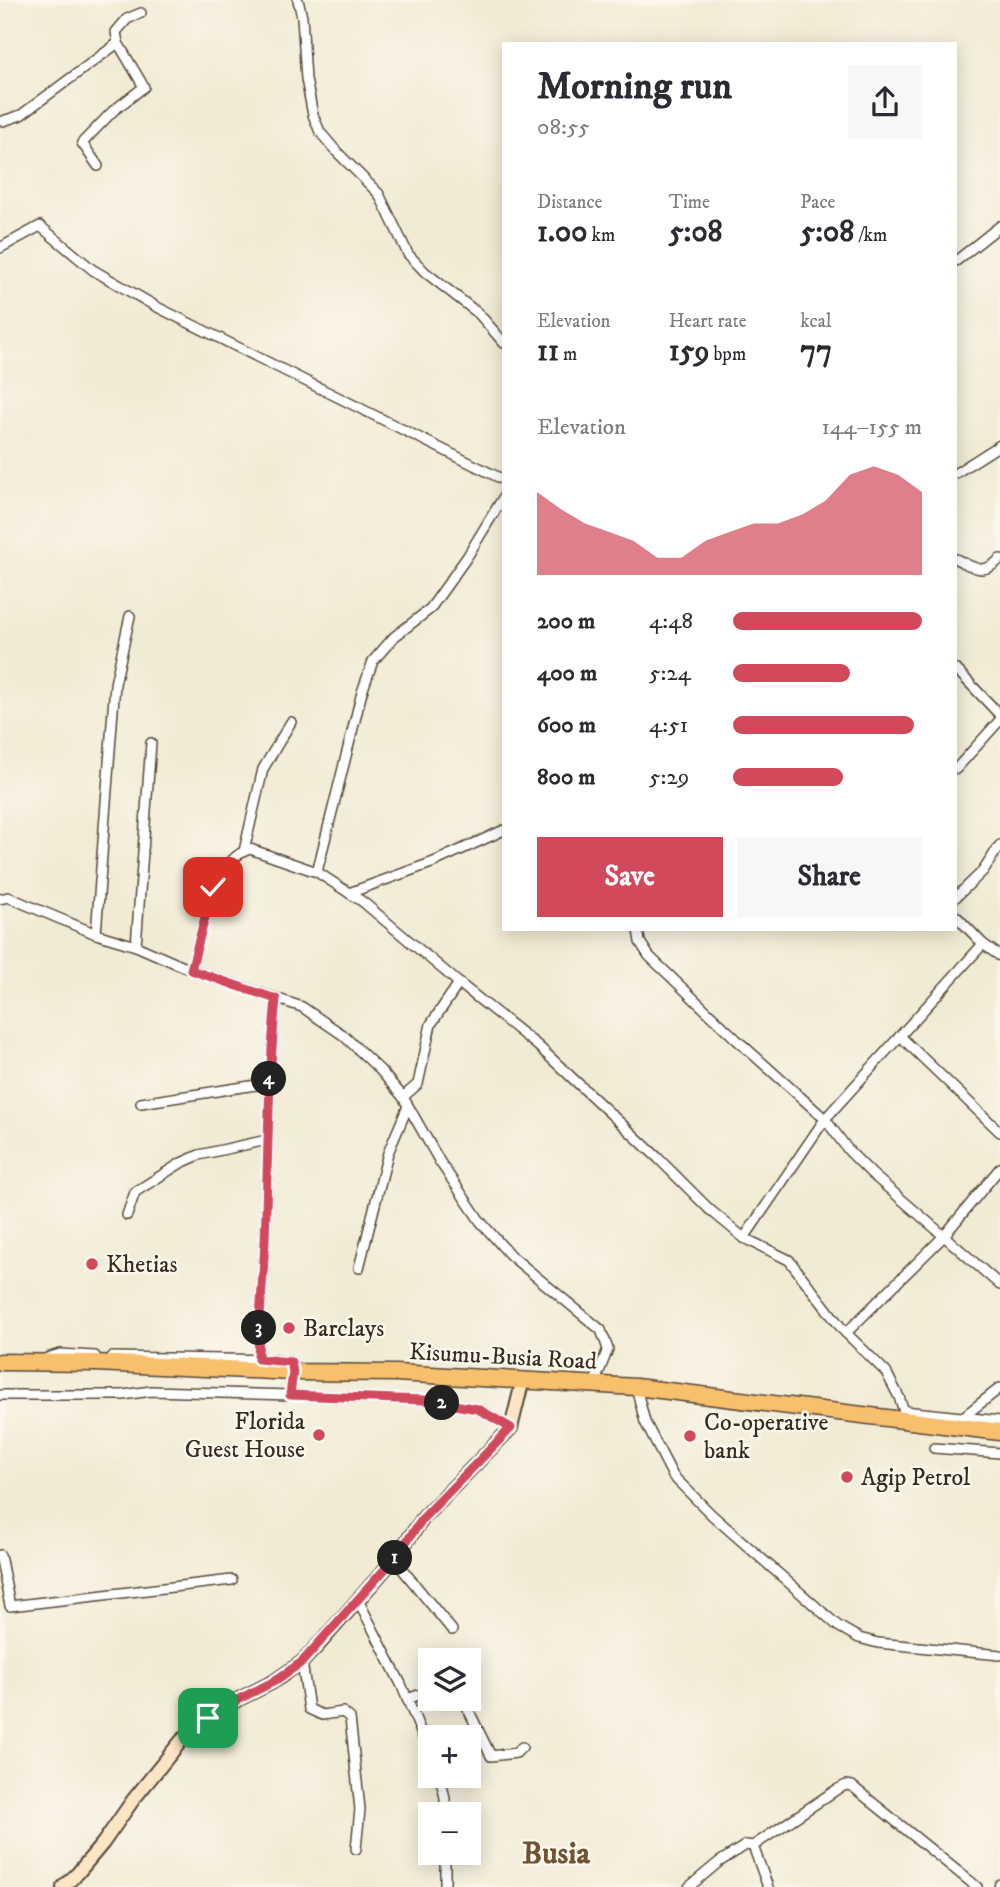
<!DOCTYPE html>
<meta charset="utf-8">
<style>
:root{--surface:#fff;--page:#f7f7f7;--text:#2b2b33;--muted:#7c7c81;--accent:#d1495b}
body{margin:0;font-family:"IM FELL DW Pica",serif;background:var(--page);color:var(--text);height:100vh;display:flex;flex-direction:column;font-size:26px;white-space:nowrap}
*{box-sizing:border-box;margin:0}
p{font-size:23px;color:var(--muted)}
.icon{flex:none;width:38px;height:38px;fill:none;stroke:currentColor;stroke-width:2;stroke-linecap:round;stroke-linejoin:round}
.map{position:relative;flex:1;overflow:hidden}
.details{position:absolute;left:502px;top:42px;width:455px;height:889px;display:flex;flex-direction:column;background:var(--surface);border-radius:0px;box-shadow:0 4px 18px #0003}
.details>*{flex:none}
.fabs{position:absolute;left:418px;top:1648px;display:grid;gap:14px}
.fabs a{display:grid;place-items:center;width:63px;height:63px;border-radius:0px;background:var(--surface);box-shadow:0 4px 18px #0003;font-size:35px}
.pin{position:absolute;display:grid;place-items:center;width:60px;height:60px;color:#fff;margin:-30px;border-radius:14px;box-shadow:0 4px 10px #0006}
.km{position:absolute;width:35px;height:35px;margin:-18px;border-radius:50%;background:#222;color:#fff;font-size:19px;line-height:35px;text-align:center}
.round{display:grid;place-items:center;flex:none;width:74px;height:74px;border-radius:0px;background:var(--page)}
.overview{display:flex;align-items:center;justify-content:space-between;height:119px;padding:0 35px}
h1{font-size:38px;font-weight:700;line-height:52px}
.metrics{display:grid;grid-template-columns:repeat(3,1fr);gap:10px;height:119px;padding:7px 35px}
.metrics div{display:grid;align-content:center}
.metrics b{font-size:30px;font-weight:700}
.metrics small{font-size:19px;font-weight:400}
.metrics p{font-size:19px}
.chart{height:196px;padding:14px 35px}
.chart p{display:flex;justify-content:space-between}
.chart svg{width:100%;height:126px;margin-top:7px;fill:var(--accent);opacity:.7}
.button{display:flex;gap:14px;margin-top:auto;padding:14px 35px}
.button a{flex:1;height:80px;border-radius:0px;background:var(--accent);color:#fff;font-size:28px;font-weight:700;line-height:80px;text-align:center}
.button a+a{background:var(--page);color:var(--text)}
ul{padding:0 35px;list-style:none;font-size:23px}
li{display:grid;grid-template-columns:112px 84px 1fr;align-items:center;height:52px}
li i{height:18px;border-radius:9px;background:var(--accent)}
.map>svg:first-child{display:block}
</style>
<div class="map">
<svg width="1000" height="1887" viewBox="0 0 1000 1887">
<rect width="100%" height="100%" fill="#fbf7ec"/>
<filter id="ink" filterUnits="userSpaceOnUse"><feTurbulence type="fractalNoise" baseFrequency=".0143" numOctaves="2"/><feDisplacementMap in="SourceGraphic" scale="14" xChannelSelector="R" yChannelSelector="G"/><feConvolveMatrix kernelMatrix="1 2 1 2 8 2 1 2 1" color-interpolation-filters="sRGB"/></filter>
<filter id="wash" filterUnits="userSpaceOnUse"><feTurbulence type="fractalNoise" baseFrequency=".00686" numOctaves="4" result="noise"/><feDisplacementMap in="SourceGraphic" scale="28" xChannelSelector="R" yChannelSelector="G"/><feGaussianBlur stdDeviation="1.57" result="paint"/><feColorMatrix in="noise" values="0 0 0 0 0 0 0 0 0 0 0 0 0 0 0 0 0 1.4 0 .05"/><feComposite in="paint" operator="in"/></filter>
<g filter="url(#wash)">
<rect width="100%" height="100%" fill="#f1ebd4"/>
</g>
<g filter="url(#ink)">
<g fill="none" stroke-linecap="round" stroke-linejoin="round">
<defs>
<g id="street">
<path d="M 298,0 L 302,17 L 306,79 L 313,115 L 320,132 L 336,151 L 379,194 L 408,254 L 425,272 L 479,314 L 504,343"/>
<path d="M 3,121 L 21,115 L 118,43"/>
<path d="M 98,166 L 82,143 L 113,111 L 144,87 L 118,43 L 116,32 L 127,19 L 141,13"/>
<path d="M 0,248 L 40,226 L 93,270 L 157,307 L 504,480"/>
<path d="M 956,261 L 1000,226"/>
<path d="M 956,473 L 1000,445"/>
<path d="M 956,559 C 975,568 983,576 1000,559"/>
<path d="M 956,669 L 1000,715"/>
<path d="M 956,769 L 1000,720"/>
<path d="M 244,851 L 263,769 L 291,722"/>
<path d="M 317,872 L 362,692 L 373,661 L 394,637 L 430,609 L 467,557 L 504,496"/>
<path d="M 349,893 L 434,862 L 504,830"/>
<path d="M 956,897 L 983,871 L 1000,845"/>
<path d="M 0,899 L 8,897 L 96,934 L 136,946 L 191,970 L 302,1007 L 343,1035 L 380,1070 L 403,1097 L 440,1162 L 480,1221 L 510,1255 L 601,1330 L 608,1349 L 594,1384"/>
<path d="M 956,916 L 983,944 L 1000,956"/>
<path d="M 638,929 L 640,942 L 649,956 L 737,1040 L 825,1119 L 849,1151 L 872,1174 L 944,1236 L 1000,1168"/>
<path d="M 96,934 L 115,684 L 130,616"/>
<path d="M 136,946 L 151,743"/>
<path d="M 191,970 C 202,935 210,861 250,849 L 317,872 L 363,902 L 459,983 L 538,1046 L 658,1158 L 709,1209 L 744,1238 L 789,1260 L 843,1330 L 886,1372 L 899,1397 L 904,1411 L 901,1420"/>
<path d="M 900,1036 L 1000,1132"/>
<path d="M 403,1097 L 418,1084 L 431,1024 L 459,983"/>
<path d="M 141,1103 L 269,1083"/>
<path d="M 127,1215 L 135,1192 L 181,1163 L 199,1155 L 267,1140"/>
<path d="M 744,1238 L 825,1119 L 983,944"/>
<path d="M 359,1268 L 388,1153 L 408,1106"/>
<path d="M 846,1333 L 944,1236 L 1000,1285"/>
<path d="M 47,1358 L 60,1354 L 95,1356"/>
<path d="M 258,1359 C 259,1320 263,1281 265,1241 C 268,1160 268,1080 276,999"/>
<path d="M 636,1387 L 645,1422 L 673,1476 L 712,1515 L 838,1626 L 859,1638 L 878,1643 L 1000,1655"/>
<path d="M 0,1395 L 123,1395 L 151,1391 L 291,1395 L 291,1362 L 274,1360 L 112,1357"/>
<path d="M 291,1395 L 424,1400 L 478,1409 L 511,1428"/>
<path d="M 904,1411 L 1000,1421"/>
<path d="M 963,1417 L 1000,1388"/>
<path d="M 934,1448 L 1000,1453"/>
<path d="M 0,1555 L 10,1606 L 232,1580"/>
<path d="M 394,1559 L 452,1630"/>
<path d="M 358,1600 L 401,1684 L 430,1754"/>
<path d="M 302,1662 L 309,1709 L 322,1715 L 343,1712 L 350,1718 L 360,1809 L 356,1849"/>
<path d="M 407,1699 L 430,1691"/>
<path d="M 463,1699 L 491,1756 L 516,1753 L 522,1747"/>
<path d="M 440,1776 L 445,1798 L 445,1815"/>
<path d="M 753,1846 L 768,1887"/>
<path d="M 445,1853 L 445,1887"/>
<path d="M 689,1887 L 719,1862 L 746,1845 L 753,1846 L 836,1790 L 846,1785 L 852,1786 L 977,1887"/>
<path d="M 999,1887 L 1000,1884"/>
</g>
<path id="secondary" d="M 63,1887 L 77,1874 L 103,1843 L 133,1800 L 181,1741 L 208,1718 L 237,1700 L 273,1682 L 302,1662 L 321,1642 L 394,1559 L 424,1517 L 511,1428 L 523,1379"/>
<path id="highway" d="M 0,1362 L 95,1363 L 293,1372 L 396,1373 L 636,1387 L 1000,1432"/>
</defs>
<use href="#street" stroke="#564739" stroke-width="12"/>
<use href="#secondary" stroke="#564739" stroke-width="16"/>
<use href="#highway" stroke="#564739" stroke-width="19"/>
<use href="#street" stroke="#fff" stroke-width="9"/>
<use href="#secondary" stroke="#fce5c4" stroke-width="12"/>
<use href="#highway" stroke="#f8bf6c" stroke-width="16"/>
</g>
</g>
<g fill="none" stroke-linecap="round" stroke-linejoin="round" filter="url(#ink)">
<defs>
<path id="route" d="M 208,1718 L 237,1700 L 273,1682 L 302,1662 L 394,1559 L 424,1517 L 511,1428 L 478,1409 L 424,1400 L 290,1395 L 293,1372 L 291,1362 L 258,1359 C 259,1320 263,1281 265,1241 C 268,1160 268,1080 276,999 L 191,970 L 213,887"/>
</defs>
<use href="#route" stroke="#fff" stroke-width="14"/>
<use href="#route" stroke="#d1495b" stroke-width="9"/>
</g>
<g fill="#d1495b" stroke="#fbf7ec" stroke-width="2.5">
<circle cx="92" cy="1264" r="7"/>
<circle cx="289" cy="1328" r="7"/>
<circle cx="319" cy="1435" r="7"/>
<circle cx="690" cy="1436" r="7"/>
<circle cx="847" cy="1477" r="7"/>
</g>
<g text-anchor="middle" stroke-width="5" stroke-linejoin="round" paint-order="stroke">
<g font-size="24" fill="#3b2a1e" stroke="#fbf7ec" text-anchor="start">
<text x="106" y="1272">Khetias</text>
<text x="303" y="1336">Barclays</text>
<text x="305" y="1429" text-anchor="end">Florida<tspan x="305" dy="28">Guest House</tspan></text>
<text x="704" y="1430">Co-operative<tspan x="704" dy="28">bank</tspan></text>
<text x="861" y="1485">Agip Petrol</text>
</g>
<g font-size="24" fill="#3b2a1e" stroke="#fbf7ec">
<text transform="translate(503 1356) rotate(3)" y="8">Kisumu-Busia Road</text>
</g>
<g font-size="32" font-weight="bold" fill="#715232" stroke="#fbf7ec">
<text x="556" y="1863">Busia</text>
</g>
</g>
</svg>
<div class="fabs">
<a><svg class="icon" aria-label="layers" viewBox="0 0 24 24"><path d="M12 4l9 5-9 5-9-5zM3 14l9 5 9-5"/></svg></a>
<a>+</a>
<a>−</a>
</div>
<div class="pin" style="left:208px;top:1718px;background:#1e9e55"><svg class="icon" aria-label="arrive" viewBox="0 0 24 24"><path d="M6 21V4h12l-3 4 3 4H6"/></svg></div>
<div class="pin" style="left:213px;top:887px;background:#d93025"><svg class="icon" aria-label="check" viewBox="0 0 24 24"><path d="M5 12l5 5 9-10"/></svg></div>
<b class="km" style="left:395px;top:1558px">1</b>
<b class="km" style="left:442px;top:1403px">2</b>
<b class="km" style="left:259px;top:1328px">3</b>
<b class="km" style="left:269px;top:1079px">4</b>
<section class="details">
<div class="overview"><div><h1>Morning run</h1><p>08:55</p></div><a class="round"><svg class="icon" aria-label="share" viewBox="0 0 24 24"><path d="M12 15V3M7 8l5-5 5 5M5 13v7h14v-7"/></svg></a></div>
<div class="metrics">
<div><p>Distance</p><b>1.00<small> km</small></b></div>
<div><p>Time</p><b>5:08</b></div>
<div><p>Pace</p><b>5:08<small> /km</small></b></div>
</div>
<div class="metrics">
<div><p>Elevation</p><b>11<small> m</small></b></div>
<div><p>Heart rate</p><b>159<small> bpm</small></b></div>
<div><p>kcal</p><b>77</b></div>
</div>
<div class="chart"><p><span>Elevation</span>144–155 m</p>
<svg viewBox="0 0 160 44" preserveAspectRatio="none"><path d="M0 44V15L10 21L20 26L30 29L40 32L50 38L60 38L70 32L80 29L90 26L100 26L110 23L120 18L130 9L140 6L150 9L160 15V44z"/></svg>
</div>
<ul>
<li><b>200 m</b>4:48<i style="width:100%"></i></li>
<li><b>400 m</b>5:24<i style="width:62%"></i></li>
<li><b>600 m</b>4:51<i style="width:96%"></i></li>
<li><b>800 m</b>5:29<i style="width:58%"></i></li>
</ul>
<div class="button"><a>Save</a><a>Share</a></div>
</section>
</div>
